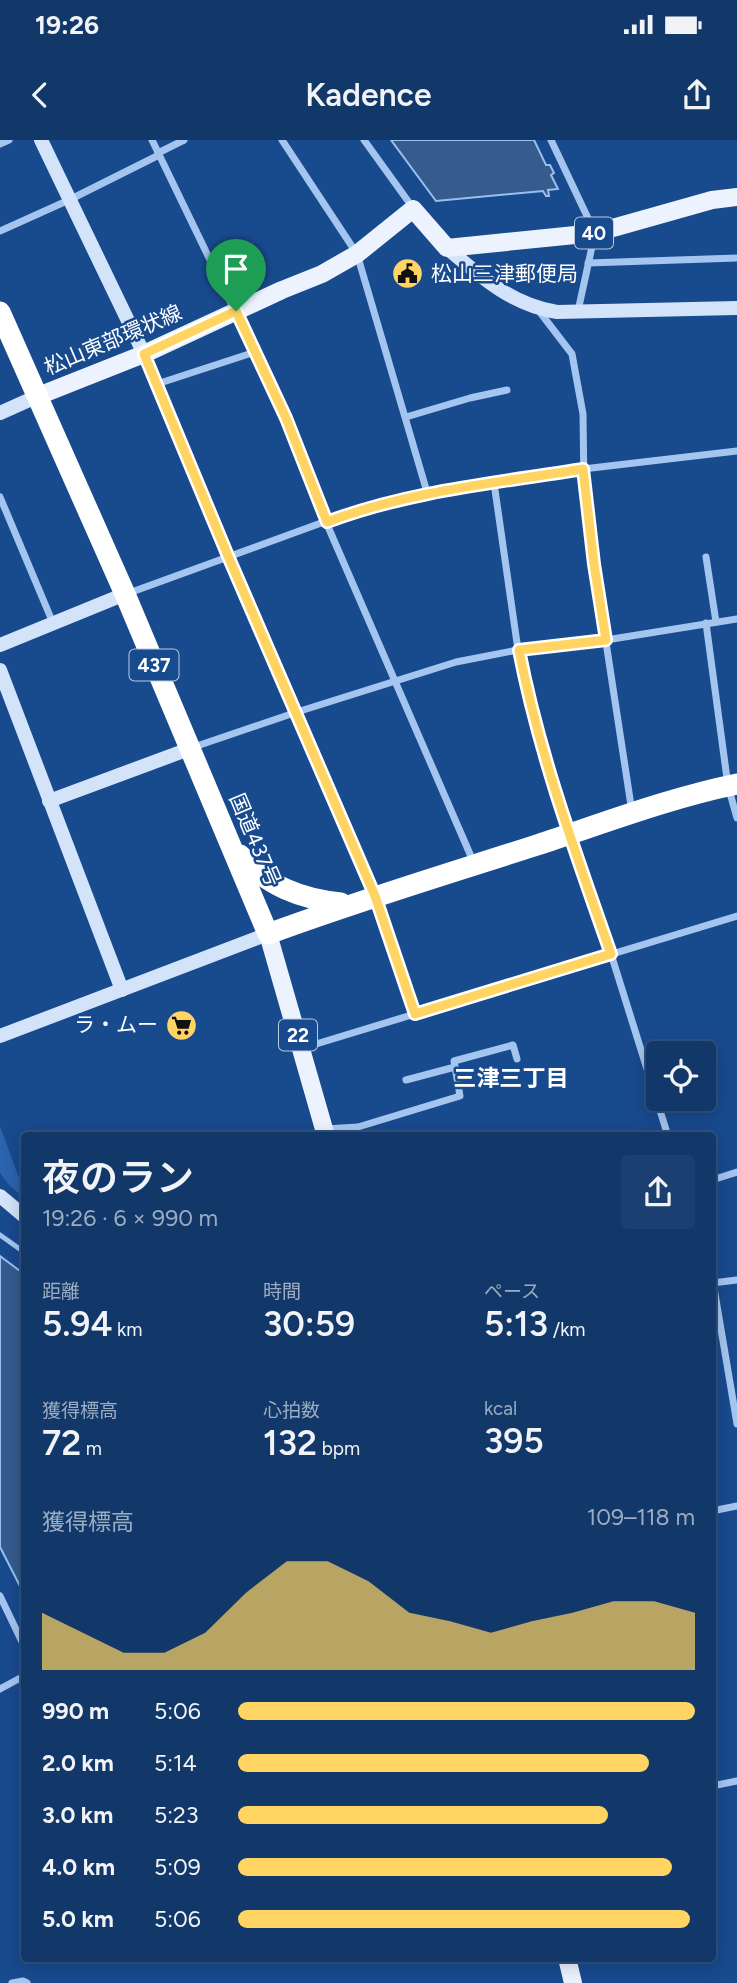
<!DOCTYPE html>
<html lang="ja">
<meta charset="utf-8">
<style>
:root{--surface:#12386a;--page:#1b3f70;--text:#f1f3f6;--muted:#9cacc1;--line:#31527e;--accent:#ffd462}
body{margin:0;font-family:Figtree,"Noto Sans JP",sans-serif;background:var(--page);color:var(--text);height:100vh;display:flex;flex-direction:column;font-size:26px;white-space:nowrap}
*{box-sizing:border-box;margin:0}
p{font-size:23px;color:var(--muted)}
.icon{flex:none;width:38px;height:38px;fill:none;stroke:currentColor;stroke-width:2;stroke-linecap:round;stroke-linejoin:round}
.map{position:relative;flex:1;overflow:hidden}
.sheet{position:absolute;left:21px;top:992px;width:695px;height:830px;display:flex;flex-direction:column;background:var(--surface);border-radius:7px;box-shadow:0 4px 18px #0003,0 0 0 2px var(--line)}
.sheet>*{flex:none}
.buttons{position:absolute;left:646px;top:901px;display:grid;gap:14px}
.buttons a{display:grid;place-items:center;width:70px;height:70px;border-radius:7px;background:var(--surface);box-shadow:0 4px 18px #0003,0 0 0 2px var(--line);font-size:35px}
.pin{position:absolute;display:grid;place-items:center;width:60px;height:60px;color:#fff;margin:-72px -30px;border-radius:50% 50% 50% 0;rotate:-45deg;box-shadow:0 0 7px #0007}
.pin .icon{rotate:45deg}
.round{display:grid;place-items:center;flex:none;width:74px;height:74px;border-radius:7px;background:var(--page)}
.head{display:flex;align-items:center;justify-content:space-between;height:119px;padding:0 21px}
h1{font-size:38px;font-weight:600;line-height:52px}
.metrics{display:grid;grid-template-columns:repeat(3,1fr);gap:10px;height:119px;padding:7px 21px}
.metrics div{display:grid;align-content:center}
.metrics b{font-size:35px;font-weight:600}
.metrics small{font-size:19px;font-weight:400}
.metrics p{font-size:19px}
.chart{height:196px;padding:14px 21px}
.chart p{display:flex;justify-content:space-between}
.chart svg{width:100%;height:126px;margin-top:7px;fill:var(--accent);opacity:.7}
ul{padding:0 21px;list-style:none;font-size:23px}
li{display:grid;grid-template-columns:112px 84px 1fr;align-items:center;height:52px}
li i{height:18px;border-radius:9px;background:var(--accent)}
.status{display:flex;justify-content:space-between;align-items:center;height:49px;padding:0 35px;background:var(--surface);direction:ltr}
.status svg{height:19px;fill:currentColor}
header{display:flex;justify-content:space-between;align-items:center;height:91px;padding:0 21px;background:var(--surface);font-size:32px;font-weight:600}
.map>svg:first-child{display:block}
</style>
<div class="status"><b>19:26</b><svg viewBox="0 0 49 12"><path d="M0 12V9h3v3zM5 12V6h3v6zM10 12V3h3v9zM15 12V0h3v12zM26 1h20v11H26zM47 4h2v5h-2z"/></svg></div>
<header><svg class="icon" aria-label="back" viewBox="0 0 24 24"><path d="M15 5l-7 7 7 7"/></svg>Kadence<svg class="icon" aria-label="share" viewBox="0 0 24 24"><path d="M12 15V3M7 8l5-5 5 5M5 13v7h14v-7"/></svg></header>
<div class="map">
<svg width="737" height="1843" viewBox="0 0 737 1843">
<rect width="100%" height="100%" fill="#184a8e"/>
<path fill="#2b63ad" d="M 0,986 L 24,1052 L 24,1058 L 8,1044 L 0,1033 Z"/>
<g fill="#365b8d" stroke="#97c0f1" stroke-width="2">
<path d="M 391,0 L 534,0 L 546,25 L 550,25 L 554,33 L 551,35 L 558,49 L 548,50 L 549,56 L 546,56 L 543,51 L 436,61 Z"/>
<path d="M 0,1116 L 24,1134 L 24,1454 L 0,1407 Z"/>
</g>
<g fill="none" stroke-linecap="round" stroke-linejoin="round">
<path stroke="#a4c5ef" stroke-width="5" d="M 0,1095 L 24,1112"/>
<g stroke="#a4c5ef" stroke-width="7">
<path d="M 152,0 L 286,277 L 326,382 L 473,721"/>
<path d="M 282,0 L 357,114 L 427,352"/>
<path d="M 364,0 L 413,68"/>
<path d="M 551,0 L 595,93 L 578,171"/>
<path d="M 0,4 L 9,0"/>
<path d="M 158,13 L 184,0"/>
<path d="M 0,91 L 69,60 L 159,15"/>
<path d="M 588,123 L 737,118"/>
<path d="M 539,171 L 572,214 L 583,274 L 584,348 L 594,424 L 632,672"/>
<path d="M 144,214 L 227,416 L 297,572 L 375,756 L 415,874"/>
<path d="M 157,244 L 255,212"/>
<path d="M 406,277 L 470,258 L 507,250"/>
<path d="M 494,343 L 518,510 L 530,571 L 569,695 L 611,814 L 668,996"/>
<path d="M 0,357 L 53,483"/>
<path d="M 706,417 L 716,482"/>
<path d="M 129,453 L 365,367 L 427,352 L 583,329 L 737,311"/>
<path d="M 706,483 L 728,646 L 737,678"/>
<path d="M 191,608 L 297,572 L 456,522 L 518,510 L 606,500 L 737,479"/>
<path d="M 303,908 L 737,776"/>
<path d="M 406,940 L 455,927"/>
<path d="M 325,989 L 358,987 L 460,956 L 454,921 L 513,905 L 517,919"/>
<path d="M 712,1040 L 737,1032"/>
<path d="M 712,1136 L 737,1284"/>
<path d="M 712,1143 L 737,1140"/>
<path d="M 712,1371 L 737,1366"/>
<path d="M 0,1456 L 24,1506"/>
<path d="M 0,1549 L 24,1536"/>
<path d="M 712,1646 L 737,1641"/>
<path d="M 12,1843 L 23,1841 L 27,1843"/>
</g>
<g stroke="#d2e3fa" stroke-width="14">
<path d="M 41,0 L 144,214"/>
<path d="M 447,108 C 481,137 512,165 557,172 L 737,168"/>
<path d="M 0,273 L 38,256"/>
<path d="M 0,505 L 125,454"/>
<path d="M 0,530 L 122,850"/>
<path d="M 49,661 L 189,609"/>
<path d="M 0,896 L 268,794"/>
<path d="M 0,1056 L 24,1076"/>
</g>
<g stroke="#ecf3ff" stroke-width="18">
<path d="M 38,256 L 144,214 L 282,150 L 322,134 L 357,114 L 413,69 L 447,108 L 595,93 L 712,60 L 737,57"/>
<path d="M 268,794 L 326,996"/>
<path d="M 567,1818 L 573,1843"/>
</g>
<g stroke="#fff" stroke-width="21">
<path d="M 0,172 L 125,454 L 268,794 C 357,761 447,734 537,705 C 604,683 669,658 737,644"/>
<path d="M 240,715 C 267,746 301,759 341,763"/>
</g>
</g>
<g fill="none" stroke-linecap="round" stroke-linejoin="round">
<defs>
<path id="route" d="M 236,171 L 286,278 L 327,382 C 409,351 496,343 583,329 L 594,424 L 606,500 L 519,510 C 539,614 576,714 611,814 L 415,874 L 375,756 L 228,416 L 144,214 Z"/>
</defs>
<use href="#route" stroke="#fff" stroke-width="14"/>
<use href="#route" stroke="#ffd462" stroke-width="9"/>
</g>
<defs>
<symbol id="civic-disc" viewBox="-11 -11 22 22"><circle r="9.5" fill="#ffd462" stroke="#184a8e"/><path d="M-.6-6.5H3V-4.5H.6V-3L4-1V1h2V6H-6V1h2V-1L-.6-3ZM-1.2 2.5V6h2.4V2.5Z" fill="#111"/></symbol>
<symbol id="supermarket-disc" viewBox="-11 -11 22 22"><circle r="9.5" fill="#ffd462" stroke="#184a8e"/><path d="M-6-5.5h2.5l.6 2H6L4.5 2H-2.5L-4.4-4H-6ZM-1.5 3.2a1.3 1.3 0 1 0 .1 0ZM3 3.2a1.3 1.3 0 1 0 .1 0Z" fill="#111"/></symbol>
</defs>
<g fill-rule="evenodd">
<use href="#civic-disc" x="390" y="116" width="35" height="35"/>
<use href="#supermarket-disc" x="164" y="868" width="35" height="35"/>
</g>
<g text-anchor="middle" stroke-width="5" stroke-linejoin="round" paint-order="stroke">
<g fill="#184a8e" stroke="#bac9dd" stroke-width="2">
<rect x="575" y="77.5" width="38" height="31" rx="5"/>
<rect x="129.5" y="509.5" width="49" height="31" rx="5"/>
<rect x="279" y="879.5" width="38" height="31" rx="5"/>
</g>
<g font-size="19" font-weight="bold" fill="#fff">
<text x="594" y="100">40</text>
<text x="154" y="532">437</text>
<text x="298" y="902">22</text>
</g>
<g font-size="21" fill="#fff" stroke="#184a8e" text-anchor="start">
<text x="431" y="141">松山三津郵便局</text>
<text x="158" y="892" text-anchor="end">ラ・ムー</text>
</g>
<g font-size="21" fill="#fff" stroke="#184a8e">
<text transform="translate(113 200) rotate(-23)" y="7">松山東部環状線</text>
<text transform="translate(255 700) rotate(67)" y="7">国道437号</text>
</g>
<g font-size="23" font-weight="bold" fill="#fff" stroke="#184a8e">
<text x="511" y="946">三津三丁目</text>
</g>
</g>
</svg>
<div class="buttons">
<a><svg class="icon" aria-label="locate" viewBox="0 0 24 24"><circle cx="12" cy="12" r="6"/><path d="M12 2v4M12 18v4M2 12h4M18 12h4"/></svg></a>
</div>
<div class="pin" style="left:236px;top:171px;background:#1e9e55"><svg class="icon" aria-label="arrive" viewBox="0 0 24 24"><path d="M6 21V4h12l-3 4 3 4H6"/></svg></div>
<section class="sheet">
<div class="head"><div><h1>夜のラン</h1><p>19:26 · 6 × 990 m</p></div><a class="round"><svg class="icon" aria-label="share" viewBox="0 0 24 24"><path d="M12 15V3M7 8l5-5 5 5M5 13v7h14v-7"/></svg></a></div>
<div class="metrics">
<div><p>距離</p><b>5.94<small> km</small></b></div>
<div><p>時間</p><b>30:59</b></div>
<div><p>ペース</p><b>5:13<small> /km</small></b></div>
</div>
<div class="metrics">
<div><p>獲得標高</p><b>72<small> m</small></b></div>
<div><p>心拍数</p><b>132<small> bpm</small></b></div>
<div><p>kcal</p><b>395</b></div>
</div>
<div class="chart"><p><span>獲得標高</span>109–118 m</p>
<svg viewBox="0 0 160 44" preserveAspectRatio="none"><path d="M0 44V24L10 31L20 38L30 38L40 31L50 17L60 6L70 6L80 13L90 24L100 27L110 31L120 27L130 24L140 20L150 20L160 24V44z"/></svg>
</div>
<ul>
<li><b>990 m</b>5:06<i style="width:100%"></i></li>
<li><b>2.0 km</b>5:14<i style="width:90%"></i></li>
<li><b>3.0 km</b>5:23<i style="width:81%"></i></li>
<li><b>4.0 km</b>5:09<i style="width:95%"></i></li>
<li><b>5.0 km</b>5:06<i style="width:99%"></i></li>
</ul>
</section>
</div>
